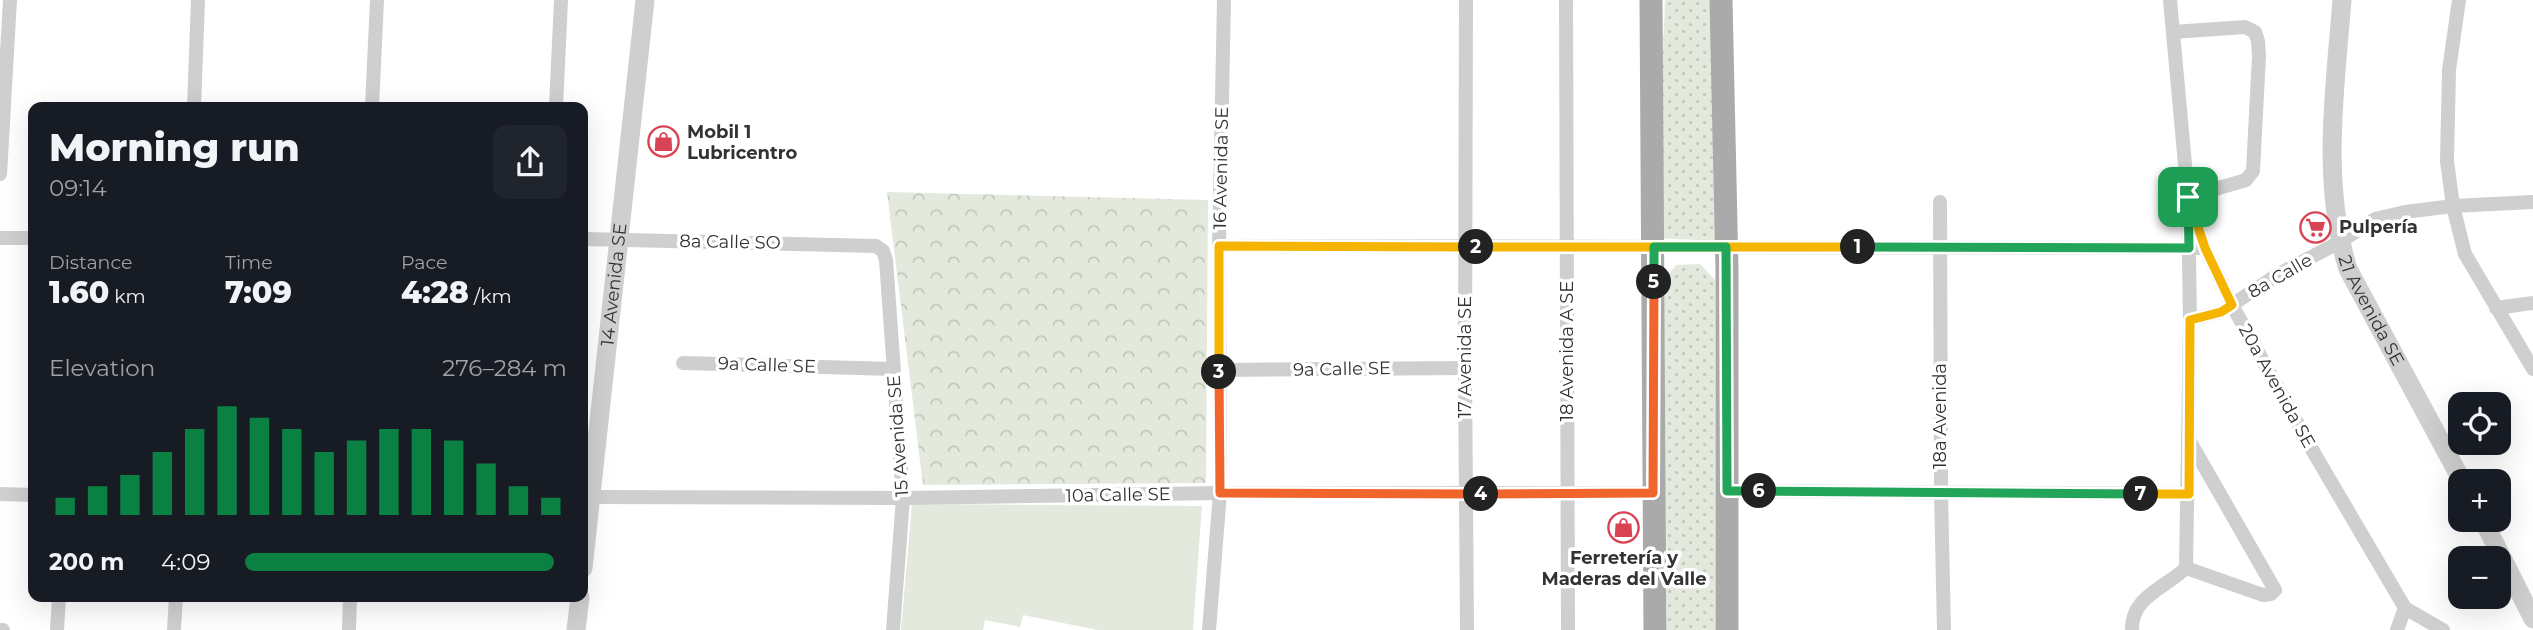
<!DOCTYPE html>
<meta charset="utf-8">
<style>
:root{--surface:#171b24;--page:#20242c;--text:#f1f3f6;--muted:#9ea1a6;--accent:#0b8043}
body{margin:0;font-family:Montserrat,sans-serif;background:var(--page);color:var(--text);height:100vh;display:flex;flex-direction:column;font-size:26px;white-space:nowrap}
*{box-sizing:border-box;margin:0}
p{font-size:23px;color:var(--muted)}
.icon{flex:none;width:38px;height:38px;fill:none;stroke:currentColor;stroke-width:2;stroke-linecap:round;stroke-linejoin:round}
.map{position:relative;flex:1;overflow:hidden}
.details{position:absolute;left:28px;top:102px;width:560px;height:500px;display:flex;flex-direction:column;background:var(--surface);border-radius:14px;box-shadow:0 7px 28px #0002}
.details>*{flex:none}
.buttons{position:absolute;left:2448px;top:392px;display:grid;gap:14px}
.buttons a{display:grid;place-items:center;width:63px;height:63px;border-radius:14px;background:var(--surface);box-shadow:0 7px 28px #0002;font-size:35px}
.pin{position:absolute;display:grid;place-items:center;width:60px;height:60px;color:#fff;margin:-30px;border-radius:14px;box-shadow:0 4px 10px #0006}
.km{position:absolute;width:35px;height:35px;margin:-18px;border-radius:50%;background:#222;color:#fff;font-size:19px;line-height:35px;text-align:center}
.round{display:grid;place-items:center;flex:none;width:74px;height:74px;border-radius:14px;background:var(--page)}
.overview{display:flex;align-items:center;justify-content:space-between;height:119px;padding:0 21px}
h1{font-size:38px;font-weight:800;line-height:52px}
.figures{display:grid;grid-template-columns:repeat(3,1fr);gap:10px;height:119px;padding:7px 21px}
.figures div{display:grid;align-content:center}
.figures b{font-size:30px;font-weight:800}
.figures small{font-size:19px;font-weight:400}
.figures p{font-size:19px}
.chart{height:196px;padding:14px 21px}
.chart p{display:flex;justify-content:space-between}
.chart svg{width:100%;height:126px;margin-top:7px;stroke:var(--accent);stroke-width:6}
ul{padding:0 21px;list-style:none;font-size:23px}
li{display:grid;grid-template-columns:112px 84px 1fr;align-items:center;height:52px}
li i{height:18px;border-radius:9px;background:var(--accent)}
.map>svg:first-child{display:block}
</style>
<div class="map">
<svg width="2533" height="630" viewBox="0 0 2533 630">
<defs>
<pattern id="forest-crowns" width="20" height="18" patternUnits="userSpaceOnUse" patternTransform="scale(1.75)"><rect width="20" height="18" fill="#e3e9dc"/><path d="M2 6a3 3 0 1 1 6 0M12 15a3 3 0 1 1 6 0" fill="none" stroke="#c3c8bd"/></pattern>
<pattern id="park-dots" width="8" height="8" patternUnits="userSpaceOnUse" patternTransform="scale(1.75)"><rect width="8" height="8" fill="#e3e9dc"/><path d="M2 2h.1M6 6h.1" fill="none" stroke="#c3c8bd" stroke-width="1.8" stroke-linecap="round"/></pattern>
</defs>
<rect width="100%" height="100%" fill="#fff"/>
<path fill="url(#forest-crowns)" d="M 887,192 L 1208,200 L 1206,483 L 923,485 Z"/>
<g fill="url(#park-dots)">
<path d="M 1665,0 L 1714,0 L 1719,241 L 1655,238 Z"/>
<path d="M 1700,264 L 1715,280 L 1715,630 L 1667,630 L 1664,280 L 1676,265 Z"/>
</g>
<path fill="#e3e9dc" d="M 912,504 L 1202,506 L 1193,630 L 1098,630 L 1023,615 L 1020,627 L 985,620 L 983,630 L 901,630 Z"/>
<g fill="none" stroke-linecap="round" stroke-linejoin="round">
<g stroke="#cfcfcf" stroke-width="14">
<path d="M 1466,0 L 1465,368 L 1467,630"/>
<path d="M 1566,0 L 1568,630"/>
<path d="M 2170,0 L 2188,197 L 2205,248 L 2232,305 L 2314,453 L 2405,608 L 2443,630"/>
<path d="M 2459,0 L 2449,70 L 2447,161 L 2453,206 L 2465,254 L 2533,369"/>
<path d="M 2173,32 L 2245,27 L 2255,32 L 2258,41 L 2259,56 L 2253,171 L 2246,180 L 2188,197 L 2190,320 L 2186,568"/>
<path d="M 194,107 L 198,0"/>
<path d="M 372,107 L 377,0"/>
<path d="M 556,107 L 561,0"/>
<path d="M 0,174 L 10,0"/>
<path d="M 1940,202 L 1941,492 L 1944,630"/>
<path d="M 0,238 L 33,238"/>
<path d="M 583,239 L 876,246 L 883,251 L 886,260 L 903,498 L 893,630"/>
<path d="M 1219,246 L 2205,248"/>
<path d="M 2496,308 L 2533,303"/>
<path d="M 2190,320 L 2221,312 L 2277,275 L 2340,242 L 2375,219 L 2405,212 L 2453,206 L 2533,202"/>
<path d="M 683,363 L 893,369"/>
<path d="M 1219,370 L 1465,368"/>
<path d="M 1727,491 L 2189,494"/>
<path d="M 0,494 L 33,495"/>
<path d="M 584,497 L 903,498 L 1220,493 L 1653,493"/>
<path d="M 2186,568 L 2263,595 L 2271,594 L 2275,590 L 2189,440"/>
<path d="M 0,630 L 3,630"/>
<path d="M 57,630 L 59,597"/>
<path d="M 174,630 L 176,597"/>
<path d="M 349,630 L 350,597"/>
<path d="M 1209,630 L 1220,493 L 1219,246 L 1224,0"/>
<path d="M 2132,630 C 2131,597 2165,588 2186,568"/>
<path d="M 2397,630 L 2405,608"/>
</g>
<g stroke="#cfcfcf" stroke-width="19">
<path id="s1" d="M 2342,0 C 2335,89 2321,182 2348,269 L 2462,481"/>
<path d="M 2483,520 L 2533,619"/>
<path id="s2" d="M 583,568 L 645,0"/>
<path d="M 576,630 L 580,597"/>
</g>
<g stroke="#aaa" stroke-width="23">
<path d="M 1651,0 L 1655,630"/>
<path d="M 1721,0 L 1727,270 L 1727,630"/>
</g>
</g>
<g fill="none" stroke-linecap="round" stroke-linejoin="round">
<defs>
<path id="split-1" d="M 1858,247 L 2189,248 L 2188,197"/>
<path id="split-2" d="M 1476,247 L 1858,247"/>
<path id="split-3" d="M 1219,372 L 1219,246 L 1476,247"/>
<path id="split-4" d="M 1219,372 L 1220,493 L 1481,494"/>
<path id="split-5" d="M 1481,494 L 1653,493 L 1654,282"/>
<path id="split-6" d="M 1654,282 L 1654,247 L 1726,247 L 1727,491 L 1759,491"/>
<path id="split-7" d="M 1759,491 L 2141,494"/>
<path id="split-8" d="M 2141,494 L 2189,494 L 2190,320 L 2221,312 L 2232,305 L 2205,248 L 2188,197"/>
</defs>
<use href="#split-1" stroke="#fff" stroke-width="14"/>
<use href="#split-2" stroke="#fff" stroke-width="14"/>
<use href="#split-3" stroke="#fff" stroke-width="14"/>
<use href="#split-4" stroke="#fff" stroke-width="14"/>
<use href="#split-5" stroke="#fff" stroke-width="14"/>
<use href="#split-6" stroke="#fff" stroke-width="14"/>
<use href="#split-7" stroke="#fff" stroke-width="14"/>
<use href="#split-8" stroke="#fff" stroke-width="14"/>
<use href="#split-1" stroke="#22a559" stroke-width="9"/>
<use href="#split-2" stroke="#f5b400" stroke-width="9"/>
<use href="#split-3" stroke="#f5b400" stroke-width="9"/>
<use href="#split-4" stroke="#f0652b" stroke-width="9"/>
<use href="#split-5" stroke="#f0652b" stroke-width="9"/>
<use href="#split-6" stroke="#22a559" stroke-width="9"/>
<use href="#split-7" stroke="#22a559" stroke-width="9"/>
<use href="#split-8" stroke="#f5b400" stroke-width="9"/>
</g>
<defs>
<symbol id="shop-ring" viewBox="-11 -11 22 22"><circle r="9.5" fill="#fff" stroke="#d94454" stroke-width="1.5"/><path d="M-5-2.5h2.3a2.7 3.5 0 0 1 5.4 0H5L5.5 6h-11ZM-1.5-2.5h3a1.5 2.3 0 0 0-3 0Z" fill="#d94454"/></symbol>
<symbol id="supermarket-ring" viewBox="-11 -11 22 22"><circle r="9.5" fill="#fff" stroke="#d94454" stroke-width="1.5"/><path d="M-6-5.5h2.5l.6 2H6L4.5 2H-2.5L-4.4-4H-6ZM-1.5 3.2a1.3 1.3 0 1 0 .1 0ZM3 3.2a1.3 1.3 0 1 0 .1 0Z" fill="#d94454"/></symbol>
</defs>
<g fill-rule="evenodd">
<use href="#shop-ring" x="646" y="124" width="35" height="35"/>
<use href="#supermarket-ring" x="2298" y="210" width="35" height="35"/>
<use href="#shop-ring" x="1606" y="510" width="35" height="35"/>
</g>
<g text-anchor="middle" stroke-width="7" stroke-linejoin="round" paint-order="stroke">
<g font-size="18" font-weight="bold" fill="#323232" stroke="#fff" text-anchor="start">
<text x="687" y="138">Mobil 1<tspan x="687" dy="21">Lubricentro</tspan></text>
<text x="2339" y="233">Pulpería</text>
<text x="1624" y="564" text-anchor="middle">Ferretería y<tspan x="1624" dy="21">Maderas del Valle</tspan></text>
</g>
<g font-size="18" fill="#323232" stroke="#fff">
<text transform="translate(1221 168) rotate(-89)" y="6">16 Avenida SE</text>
<text transform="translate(730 242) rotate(1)" y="6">8a Calle SO</text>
<text transform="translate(2280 276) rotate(-30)" y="6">8a Calle</text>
<text dy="6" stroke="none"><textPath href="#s2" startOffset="285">14 Avenida SE</textPath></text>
<text dy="6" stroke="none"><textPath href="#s1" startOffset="318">21 Avenida SE</textPath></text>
<text transform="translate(1567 351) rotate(-90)" y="6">18 Avenida A SE</text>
<text transform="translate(1465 357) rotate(-90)" y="6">17 Avenida SE</text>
<text transform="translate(767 365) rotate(2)" y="6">9a Calle SE</text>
<text transform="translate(1342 369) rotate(-1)" y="6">9a Calle SE</text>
<text transform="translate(2277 386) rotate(61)" y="6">20a Avenida SE</text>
<text transform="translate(1940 416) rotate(-90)" y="6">18a Avenida</text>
<text transform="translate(898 436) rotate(-94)" y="6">15 Avenida SE</text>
<text transform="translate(1118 495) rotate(-1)" y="6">10a Calle SE</text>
</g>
</g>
</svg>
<div class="buttons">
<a><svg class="icon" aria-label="locate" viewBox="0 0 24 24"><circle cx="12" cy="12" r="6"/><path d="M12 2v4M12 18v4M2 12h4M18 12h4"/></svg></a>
<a>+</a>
<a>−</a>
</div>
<div class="pin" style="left:2188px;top:197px;background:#1e9e55"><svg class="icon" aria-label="arrive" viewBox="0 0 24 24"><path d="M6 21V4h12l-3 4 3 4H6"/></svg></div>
<b class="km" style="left:1858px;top:247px">1</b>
<b class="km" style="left:1476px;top:247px">2</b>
<b class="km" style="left:1219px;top:372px">3</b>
<b class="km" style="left:1481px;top:494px">4</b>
<b class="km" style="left:1654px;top:282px">5</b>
<b class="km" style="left:1759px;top:491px">6</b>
<b class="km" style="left:2141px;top:494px">7</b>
<section class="details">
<div class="overview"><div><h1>Morning run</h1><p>09:14</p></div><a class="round"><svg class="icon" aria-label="share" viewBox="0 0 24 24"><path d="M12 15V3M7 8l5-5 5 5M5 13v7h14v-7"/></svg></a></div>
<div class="figures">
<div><p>Distance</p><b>1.60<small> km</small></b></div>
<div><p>Time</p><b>7:09</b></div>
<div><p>Pace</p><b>4:28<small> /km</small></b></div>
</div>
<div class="chart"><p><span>Elevation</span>276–284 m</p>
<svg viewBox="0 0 160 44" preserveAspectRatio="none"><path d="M5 44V38M15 44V34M25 44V30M35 44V22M45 44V14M55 44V6M65 44V10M75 44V14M85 44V22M95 44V18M105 44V14M115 44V14M125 44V18M135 44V26M145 44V34M155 44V38"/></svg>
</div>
<ul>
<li><b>200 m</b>4:09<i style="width:96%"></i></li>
</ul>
</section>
</div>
